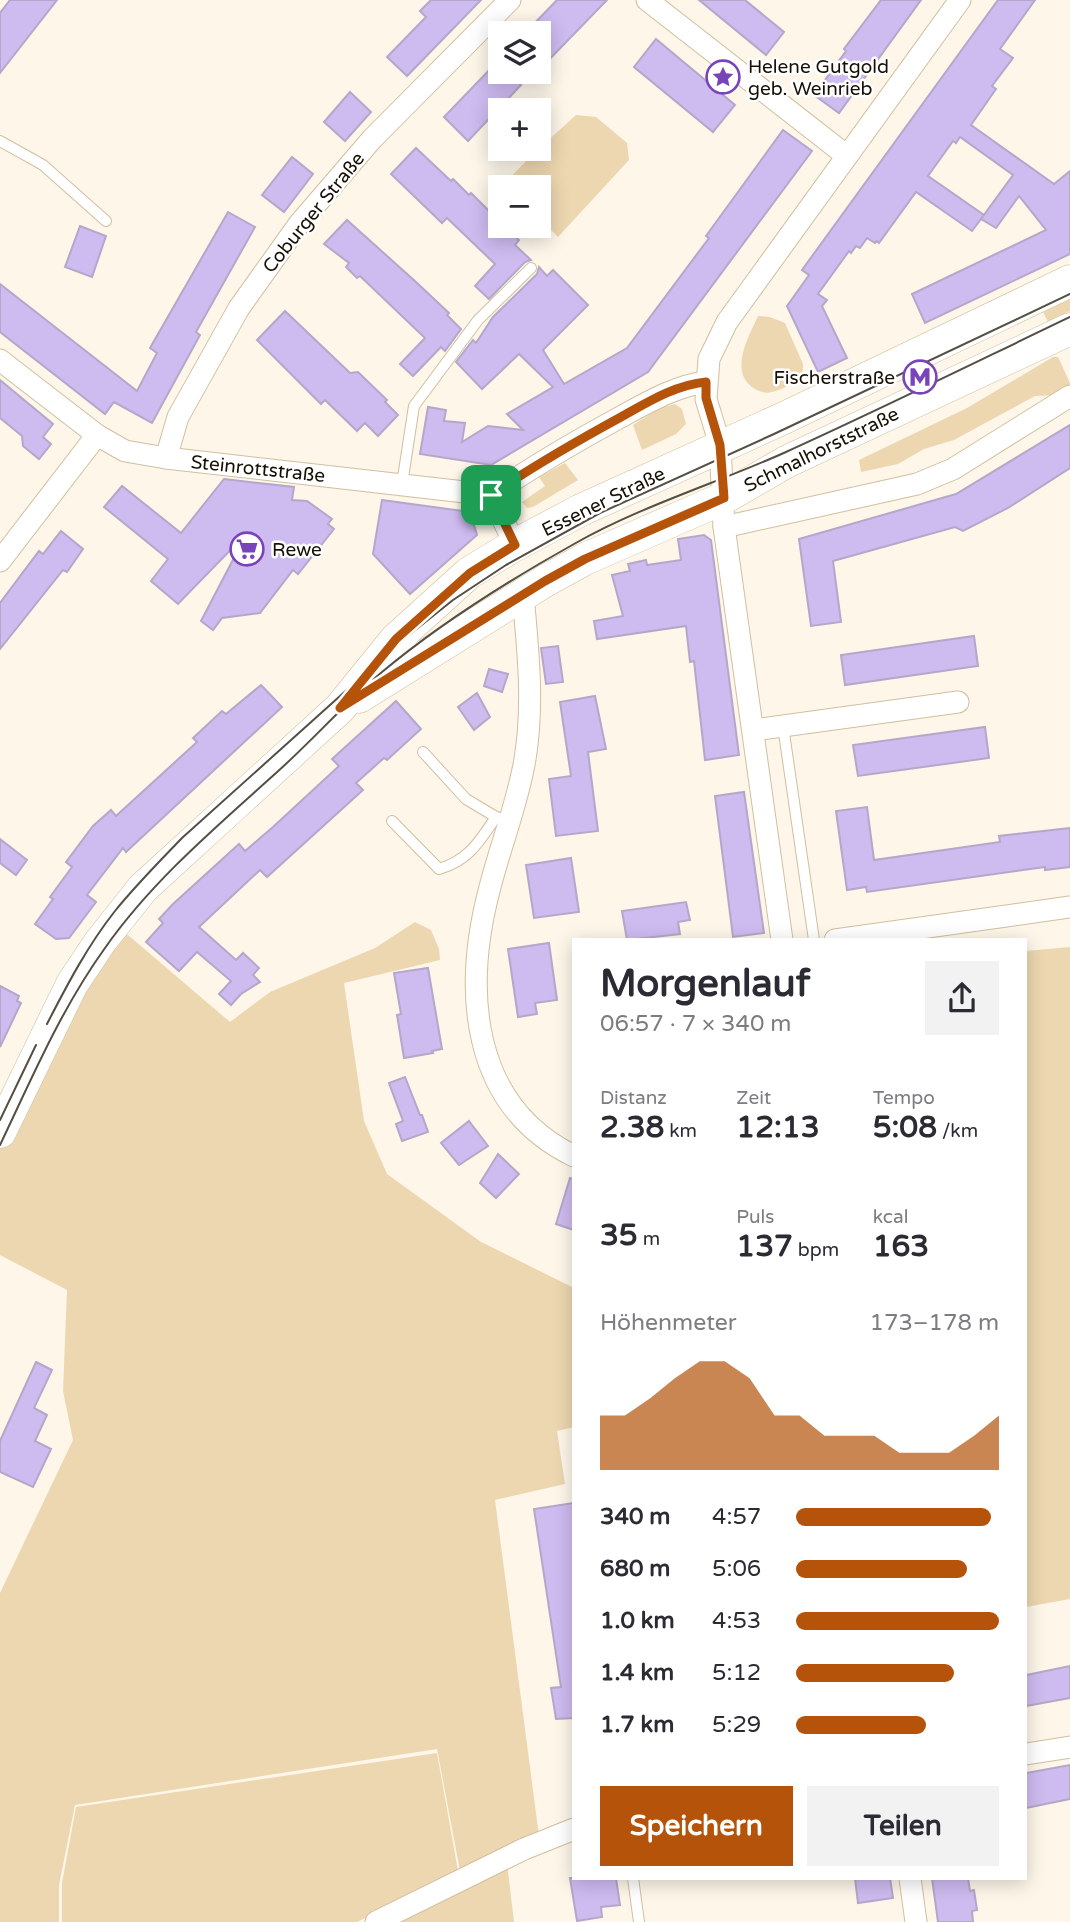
<!DOCTYPE html>
<html lang="de">
<meta charset="utf-8">
<style>
:root{--surface:#fff;--page:#f2f2f3;--text:#2b2b33;--muted:#7c7c81;--accent:#b45309}
body{margin:0;font-family:"Varela Round",sans-serif;background:var(--page);color:var(--text);height:100vh;display:flex;flex-direction:column;font-size:26px;white-space:nowrap}
*{box-sizing:border-box;margin:0}
p{font-size:23px;color:var(--muted)}
.icon{flex:none;width:38px;height:38px;fill:none;stroke:currentColor;stroke-width:2;stroke-linecap:round;stroke-linejoin:round}
.map{position:relative;flex:1;overflow:hidden}
.panel{position:absolute;left:572px;top:938px;width:455px;height:942px;display:flex;flex-direction:column;background:var(--surface);border-radius:0px;box-shadow:0 4px 18px #0003}
.panel>*{flex:none}
.tools{position:absolute;left:488px;top:21px;display:grid;gap:14px}
.tools a{display:grid;place-items:center;width:63px;height:63px;border-radius:0px;background:var(--surface);box-shadow:0 4px 18px #0003;font-size:35px}
.pin{position:absolute;display:grid;place-items:center;width:60px;height:60px;color:#fff;margin:-30px;border-radius:14px;box-shadow:0 4px 10px #0006}
.round{display:grid;place-items:center;flex:none;width:74px;height:74px;border-radius:0px;background:var(--page)}
.overview{display:flex;align-items:center;justify-content:space-between;height:119px;padding:0 28px}
h1{font-size:38px;font-weight:800;line-height:52px}
.figures{display:grid;grid-template-columns:repeat(3,1fr);gap:10px;height:119px;padding:7px 28px}
.figures div{display:grid;align-content:center}
.figures b{font-size:30px;font-weight:800}
.figures small{font-size:19px;font-weight:400}
.figures p{font-size:19px}
.chart{height:196px;padding:14px 28px}
.chart p{display:flex;justify-content:space-between}
.chart svg{width:100%;height:126px;margin-top:7px;fill:var(--accent);opacity:.7}
.primary-button{display:flex;gap:14px;margin-top:auto;padding:14px 28px}
.primary-button a{flex:1;height:80px;border-radius:0px;background:var(--accent);color:#fff;font-size:28px;font-weight:800;line-height:80px;text-align:center}
.primary-button a+a{background:var(--page);color:var(--text)}
ul{padding:0 28px;list-style:none;font-size:23px}
li{display:grid;grid-template-columns:112px 84px 1fr;align-items:center;height:52px}
li i{height:18px;border-radius:9px;background:var(--accent)}
.map>svg:first-child{display:block}
</style>
<div class="map">
<svg width="1070" height="1922" viewBox="0 0 1070 1922">
<rect width="100%" height="100%" fill="#fdf6e9"/>
<g fill="#edd7b0">
<path d="M 576,115 L 596,117 L 627,143 L 629,160 L 558,237 L 539,218 L 539,187 L 508,187 L 504,184 L 531,156 Z"/>
<path d="M 1070,299 L 1070,311 L 1048,322 L 1043,312 Z"/>
<path d="M 758,316 L 770,317 L 785,323 L 803,364 L 802,379 C 793,383 782,390 772,392 C 765,394 757,391 752,387 C 729,370 749,336 758,316 Z"/>
<path d="M 1053,357 L 1058,357 L 1070,383 L 1070,390 L 1057,395 L 1035,396 L 954,440 L 924,449 L 898,464 L 861,472 L 859,460 L 967,408 Z"/>
<path d="M 675,404 L 682,409 L 686,424 L 676,434 L 642,450 L 633,425 L 660,408 Z"/>
<path d="M 565,463 L 578,480 L 533,507 L 527,508 L 522,502 L 545,486 L 539,477 Z"/>
<path d="M 415,922 L 431,930 L 439,949 L 440,960 L 344,983 L 364,1121 L 387,1174 L 481,1242 L 574,1288 L 574,1427 L 557,1431 L 565,1484 L 495,1500 L 539,1836 L 460,1871 L 437,1749 L 75,1805 L 59,1885 L 59,1922 L 0,1922 L 0,1593 L 73,1440 L 63,1391 L 67,1290 L 0,1255 L 0,1133 L 115,924 L 230,1022 L 270,992 L 375,948 Z"/>
<path d="M 1070,947 L 1070,1599 L 1026,1607 L 1026,951 Z"/>
<path d="M 437,1753 L 458,1871 L 357,1922 L 62,1922 L 62,1883 L 76,1807 Z"/>
<path d="M 507,1863 L 514,1922 L 397,1922 Z"/>
</g>
<g fill="#cebbf0" stroke="#b3a8c9" stroke-width="2">
<path d="M 10,0 L 57,0 L 0,73 L 0,13 Z"/>
<path d="M 431,0 L 481,0 L 407,76 L 387,57 L 426,17 L 420,11 Z"/>
<path d="M 557,0 L 607,0 L 539,70 L 539,33 L 525,33 Z"/>
<path d="M 699,0 L 745,0 L 784,32 L 766,55 Z"/>
<path d="M 881,0 L 921,0 L 839,113 L 814,95 L 846,51 L 844,49 Z"/>
<path d="M 998,0 L 1035,0 L 1000,49 L 1013,58 L 992,86 L 996,89 L 971,125 L 1054,184 L 1070,171 L 1070,254 L 925,323 L 912,294 L 1046,230 L 1019,196 L 996,228 L 981,219 L 1013,175 L 960,137 L 956,143 L 953,141 L 928,176 L 984,215 L 972,231 L 916,192 L 879,243 L 877,241 L 875,243 L 867,238 L 860,248 L 856,246 L 851,253 L 849,251 L 818,294 L 827,300 L 822,306 L 847,358 L 818,372 L 787,306 L 809,275 L 802,270 Z"/>
<path d="M 656,39 L 735,105 L 713,132 L 634,67 Z"/>
<path d="M 497,62 L 500,65 L 500,72 L 507,72 L 521,85 L 468,141 L 444,117 Z"/>
<path d="M 350,92 L 371,112 L 345,141 L 324,122 Z"/>
<path d="M 783,130 L 812,151 L 648,372 L 491,465 L 420,454 L 428,407 L 446,410 L 444,421 L 465,423 L 462,442 L 488,426 L 523,430 L 507,414 L 553,387 L 519,354 L 482,389 L 456,362 L 473,340 L 476,343 L 493,317 L 537,274 L 539,267 L 547,276 L 553,270 L 588,305 L 543,350 L 564,384 L 627,348 L 709,238 L 706,236 Z"/>
<path d="M 416,148 L 451,181 L 453,179 L 469,195 L 471,193 L 500,222 L 500,226 L 504,226 L 519,240 L 515,245 L 531,260 L 525,262 L 489,299 L 475,286 L 495,264 L 447,218 L 442,223 L 391,174 Z"/>
<path d="M 292,157 L 313,174 L 284,212 L 262,195 Z"/>
<path d="M 228,212 L 255,227 L 196,332 L 200,335 L 152,423 L 114,402 L 105,414 L 0,332 L 0,284 L 137,391 L 157,353 L 150,348 Z"/>
<path d="M 347,220 L 416,282 L 449,313 L 447,315 L 461,329 L 445,351 L 441,347 L 413,376 L 400,364 L 425,338 L 360,276 L 357,278 L 346,267 L 349,263 L 324,244 Z"/>
<path d="M 80,226 L 106,236 L 92,277 L 65,267 Z"/>
<path d="M 285,311 L 350,373 L 358,372 L 387,400 L 385,402 L 398,415 L 378,436 L 365,423 L 357,431 L 325,400 L 321,404 L 257,340 Z"/>
<path d="M 0,380 L 53,424 L 43,437 L 51,444 L 39,459 L 23,446 L 22,436 L 0,418 Z"/>
<path d="M 1070,425 L 1070,468 L 1008,508 L 963,531 L 955,527 L 833,561 L 841,622 L 811,626 L 799,539 L 956,494 Z"/>
<path d="M 224,479 L 294,487 L 292,500 L 307,501 L 332,519 L 328,524 L 334,529 L 298,574 L 293,570 L 260,613 L 222,618 L 213,630 L 201,621 L 247,533 L 178,604 L 151,581 L 168,559 L 104,507 L 122,486 L 181,533 Z"/>
<path d="M 382,500 L 470,512 L 477,535 L 410,594 L 373,554 Z"/>
<path d="M 61,531 L 83,549 L 67,572 L 63,570 L 0,649 L 0,603 L 39,551 L 43,554 Z"/>
<path d="M 704,535 L 711,540 L 739,755 L 705,760 L 694,661 L 690,662 L 686,626 L 597,639 L 594,621 L 623,616 L 612,575 L 630,571 L 628,564 L 646,560 L 647,565 L 681,560 L 678,539 Z"/>
<path d="M 974,636 L 978,666 L 845,685 L 841,655 Z"/>
<path d="M 558,646 L 563,682 L 546,684 L 541,648 Z"/>
<path d="M 489,669 L 508,674 L 502,692 L 484,686 Z"/>
<path d="M 261,685 L 282,707 L 126,852 L 123,848 L 87,895 L 96,902 L 69,938 L 56,939 L 35,924 L 53,899 L 50,897 L 72,867 L 66,862 L 93,826 L 111,810 L 116,816 L 197,742 L 193,738 L 222,711 L 226,714 Z"/>
<path d="M 477,693 L 490,717 L 474,730 L 458,707 Z"/>
<path d="M 595,696 L 606,749 L 588,752 L 598,831 L 556,836 L 549,779 L 571,776 L 560,702 Z"/>
<path d="M 396,701 L 421,729 L 387,760 L 384,758 L 356,783 L 363,790 L 267,877 L 260,870 L 199,927 L 236,960 L 243,953 L 259,968 L 253,975 L 260,982 L 241,994 L 231,1005 L 219,994 L 231,981 L 197,952 L 179,971 L 146,942 L 163,923 L 159,919 L 173,904 L 239,844 L 245,851 L 273,827 L 339,766 L 332,759 Z"/>
<path d="M 985,727 L 989,758 L 858,776 L 853,745 Z"/>
<path d="M 744,792 L 764,933 L 733,937 L 715,796 Z"/>
<path d="M 867,807 L 874,860 L 1000,842 L 999,836 L 1070,828 L 1070,867 L 1045,870 L 1045,867 L 867,892 L 866,887 L 847,890 L 836,811 Z"/>
<path d="M 0,839 L 27,860 L 16,875 L 0,863 Z"/>
<path d="M 571,858 L 579,912 L 534,918 L 526,865 Z"/>
<path d="M 686,902 L 690,920 L 678,922 L 680,934 L 627,940 L 622,911 Z"/>
<path d="M 549,943 L 557,1000 L 535,1003 L 537,1014 L 518,1017 L 508,949 Z"/>
<path d="M 428,968 L 442,1049 L 432,1051 L 433,1053 L 404,1058 L 397,1015 L 401,1014 L 394,973 Z"/>
<path d="M 0,986 L 19,996 L 17,1001 L 21,1003 L 0,1047 Z"/>
<path d="M 405,1077 L 420,1115 L 422,1115 L 428,1132 L 402,1141 L 396,1124 L 403,1121 L 389,1083 Z"/>
<path d="M 469,1121 L 488,1146 L 459,1165 L 441,1143 Z"/>
<path d="M 498,1154 L 519,1174 L 496,1198 L 480,1183 Z"/>
<path d="M 570,1178 L 574,1179 L 574,1230 L 556,1224 Z"/>
<path d="M 36,1362 L 52,1370 L 34,1408 L 47,1415 L 35,1441 L 51,1449 L 33,1487 L 0,1472 L 0,1441 Z"/>
<path d="M 574,1503 L 574,1718 L 556,1719 L 551,1688 L 561,1687 L 534,1509 Z"/>
<path d="M 1070,1666 L 1070,1698 L 1026,1706 L 1026,1675 Z"/>
<path d="M 1070,1765 L 1070,1799 L 1026,1808 L 1026,1773 Z"/>
<path d="M 570,1878 L 616,1878 L 620,1905 L 601,1907 L 602,1917 L 577,1921 Z"/>
<path d="M 855,1878 L 890,1878 L 893,1898 L 858,1903 Z"/>
<path d="M 932,1878 L 968,1878 L 970,1891 L 974,1890 L 977,1910 L 972,1911 L 973,1922 L 938,1922 Z"/>
</g>
<g fill="none" stroke-linecap="round" stroke-linejoin="round">
<defs>
<g id="service">
<path d="M 0,141 L 43,165 L 106,221"/>
<path d="M 402,484 L 414,406 L 478,320 L 531,268"/>
<path d="M 783,726 L 814,940"/>
<path d="M 423,752 L 466,799 L 496,817"/>
<path d="M 392,821 L 439,869 C 469,860 479,842 496,817 L 509,820"/>
<path d="M 633,1878 L 639,1922"/>
</g>
<g id="minor">
<path d="M 647,0 L 847,156"/>
<path d="M 0,360 L 97,435 L 125,451 L 166,458 L 491,495 L 515,545"/>
<path d="M 166,458 L 178,417 L 239,308 L 299,224 L 372,139 L 510,0"/>
<path d="M 491,495 C 532,467 573,443 617,419 C 645,404 674,386 706,382"/>
<path d="M 724,527 L 917,484 L 953,469 L 1070,396"/>
<path d="M 0,561 L 97,435"/>
<path d="M 523,595 C 528,650 534,704 525,759 C 518,802 501,844 490,887 C 463,988 469,1105 574,1156"/>
<path d="M 754,730 L 958,702"/>
<path d="M 782,940 L 724,527 L 720,445 L 706,399 L 709,359 L 727,322 L 960,0"/>
<path d="M 835,940 L 1070,907"/>
<path d="M 1026,1754 L 1070,1747"/>
<path d="M 910,1878 L 916,1922"/>
<path d="M 376,1922 L 524,1849 L 574,1829"/>
</g>
<g id="secondary">
<path d="M 359,697 L 545,581 L 585,559 L 724,498 L 786,462 L 1070,329"/>
<path d="M 0,1132 L 72,984 L 100,942 L 143,888 L 340,708 L 396,639 L 469,573 L 515,545 L 581,510 L 784,418 L 1070,281"/>
</g>
</defs>
<use href="#service" stroke="#d1bf9e" stroke-width="12"/>
<use href="#minor" stroke="#d1bf9e" stroke-width="23"/>
<use href="#secondary" stroke="#d1bf9e" stroke-width="33"/>
<use href="#service" stroke="#fff" stroke-width="10"/>
<use href="#minor" stroke="#fff" stroke-width="21"/>
<use href="#secondary" stroke="#fff" stroke-width="32"/>
<g stroke="#554f43" stroke-width="2">
<path d="M 47,1024 C 67,985 88,945 115,911 C 136,885 159,862 182,838 L 399,643 L 453,600 L 506,565 L 600,513 L 774,434 L 1070,294"/>
<path d="M 0,1120 L 36,1045"/>
<path d="M 0,1145 C 32,1078 61,1009 105,948 C 152,881 215,828 276,773 C 312,741 345,703 382,672 C 442,622 506,582 574,544 C 641,506 715,484 786,452 C 881,409 976,362 1070,317"/>
</g>
</g>
<g fill="none" stroke-linecap="round" stroke-linejoin="round">
<defs>
<path id="route" d="M 706,382 L 706,398 L 720,445 L 724,498 L 585,559 L 545,581 L 340,708 L 396,639 L 470,573 L 515,545 L 491,495 C 533,466 577,441 621,417 C 648,402 675,385 706,382 Z"/>
</defs>
<use href="#route" stroke="#fff" stroke-width="14"/>
<use href="#route" stroke="#b45309" stroke-width="9"/>
</g>
<defs>
<symbol id="sight-ring" viewBox="-11 -11 22 22"><circle r="9.5" fill="#fff" stroke="#7943ba" stroke-width="1.5"/><path d="M0-6L1.8-2.2L6-1.7L2.9 1.2L3.7 5.4L0 3.3L-3.7 5.4L-2.9 1.2L-6-1.7L-1.8-2.2Z" fill="#7943ba"/></symbol>
<symbol id="metro-ring" viewBox="-11 -11 22 22"><circle r="9.5" fill="#fff" stroke="#7943ba" stroke-width="1.5"/><path d="M-5.5 5V-5H-3L0 0L3-5H5.5V5H3V-.5L0 4L-3-.5V5Z" fill="#7943ba"/></symbol>
<symbol id="supermarket-ring" viewBox="-11 -11 22 22"><circle r="9.5" fill="#fff" stroke="#7943ba" stroke-width="1.5"/><path d="M-6-5.5h2.5l.6 2H6L4.5 2H-2.5L-4.4-4H-6ZM-1.5 3.2a1.3 1.3 0 1 0 .1 0ZM3 3.2a1.3 1.3 0 1 0 .1 0Z" fill="#7943ba"/></symbol>
</defs>
<g fill-rule="evenodd">
<use href="#sight-ring" x="704" y="58" width="38" height="38"/>
<use href="#metro-ring" x="901" y="358" width="38" height="38"/>
<use href="#supermarket-ring" x="228" y="530" width="38" height="38"/>
</g>
<g text-anchor="middle" stroke-width="5" stroke-linejoin="round" paint-order="stroke">
<g font-size="19" fill="#150f04" stroke="#fff" text-anchor="start">
<text x="748" y="73">Helene Gutgold<tspan x="748" dy="22">geb. Weinrieb</tspan></text>
<text x="895" y="384" text-anchor="end">Fischerstraße</text>
<text x="272" y="556">Rewe</text>
</g>
<g font-size="19" fill="#150f04" stroke="#fff">
<text transform="translate(313 212) rotate(-51)" y="7">Coburger Straße</text>
<text transform="translate(821 449) rotate(-26)" y="7">Schmalhorststraße</text>
<text transform="translate(258 468) rotate(6)" y="7">Steinrottstraße</text>
<text transform="translate(603 501) rotate(-26)" y="7">Essener Straße</text>
</g>
</g>
</svg>
<div class="tools">
<a><svg class="icon" aria-label="layers" viewBox="0 0 24 24"><path d="M12 4l9 5-9 5-9-5zM3 14l9 5 9-5"/></svg></a>
<a>+</a>
<a>−</a>
</div>
<div class="pin" style="left:491px;top:495px;background:#1e9e55"><svg class="icon" aria-label="arrive" viewBox="0 0 24 24"><path d="M6 21V4h12l-3 4 3 4H6"/></svg></div>
<section class="panel">
<div class="overview"><div><h1>Morgenlauf</h1><p>06:57 · 7 × 340 m</p></div><a class="round"><svg class="icon" aria-label="share" viewBox="0 0 24 24"><path d="M12 15V3M7 8l5-5 5 5M5 13v7h14v-7"/></svg></a></div>
<div class="figures">
<div><p>Distanz</p><b>2.38<small> km</small></b></div>
<div><p>Zeit</p><b>12:13</b></div>
<div><p>Tempo</p><b>5:08<small> /km</small></b></div>
</div>
<div class="figures">
<div><b>35<small> m</small></b></div>
<div><p>Puls</p><b>137<small> bpm</small></b></div>
<div><p>kcal</p><b>163</b></div>
</div>
<div class="chart"><p><span>Höhenmeter</span>173–178 m</p>
<svg viewBox="0 0 160 44" preserveAspectRatio="none"><path d="M0 44V25L10 25L20 19L30 12L40 6L50 6L60 12L70 25L80 25L90 32L100 32L110 32L120 38L130 38L140 38L150 32L160 25V44z"/></svg>
</div>
<ul>
<li><b>340 m</b>4:57<i style="width:96%"></i></li>
<li><b>680 m</b>5:06<i style="width:84%"></i></li>
<li><b>1.0 km</b>4:53<i style="width:100%"></i></li>
<li><b>1.4 km</b>5:12<i style="width:78%"></i></li>
<li><b>1.7 km</b>5:29<i style="width:64%"></i></li>
</ul>
<div class="primary-button"><a>Speichern</a><a>Teilen</a></div>
</section>
</div>
